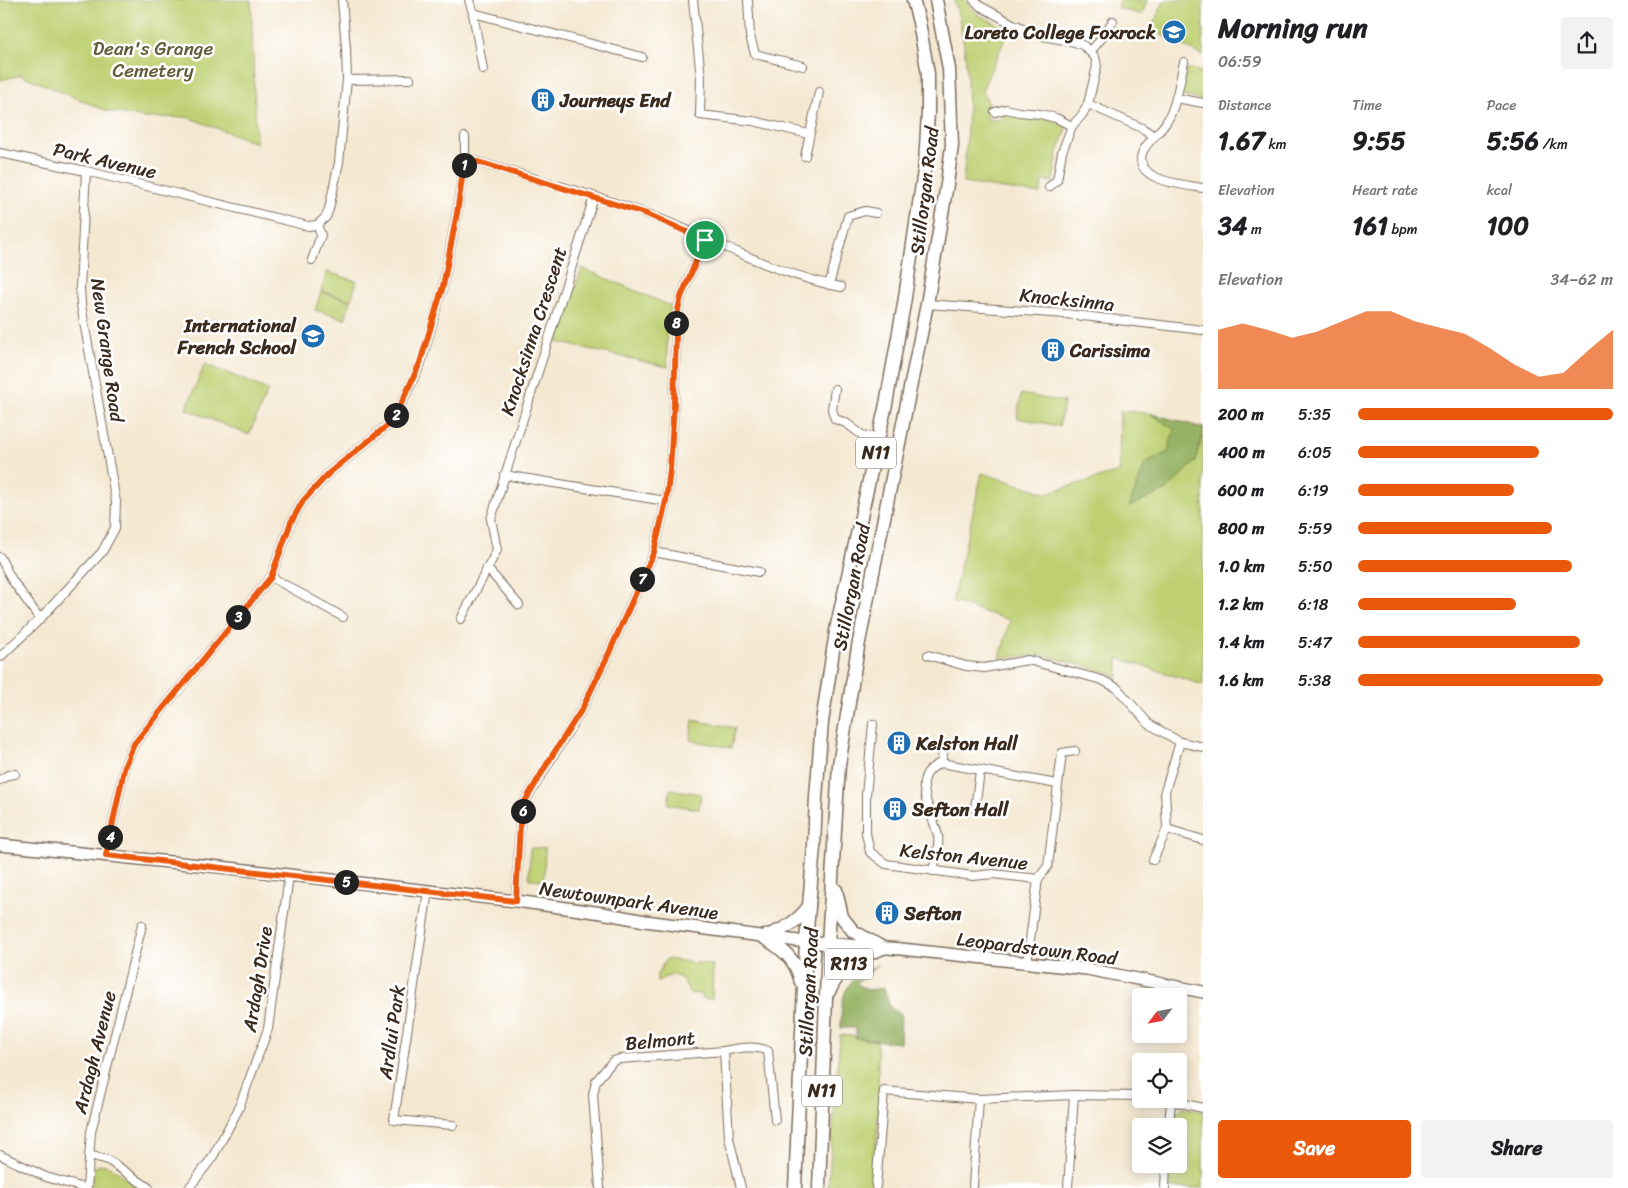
<!DOCTYPE html>
<meta charset="utf-8">
<style>
:root{--surface:#fff;--page:#f2f2f2;--text:#202124;--muted:#757577;--accent:#ea580c}
body{margin:0;font-family:Sriracha,sans-serif;background:var(--page);color:var(--text);height:100vh;display:flex;flex-direction:column;font-size:19px;white-space:nowrap}
*{box-sizing:border-box;margin:0}
p{font-size:16px;color:var(--muted)}
.icon{flex:none;width:28px;height:28px;fill:none;stroke:currentColor;stroke-width:2;stroke-linecap:round;stroke-linejoin:round}
.map{position:relative;flex:1;overflow:hidden}
.sheet{display:flex;flex-direction:column;background:var(--surface);width:425px}
.sheet>*{flex:none}
.needle{width:32px;rotate:238deg}
.buttons{position:absolute;left:1132px;top:988px;display:grid;gap:10px}
.buttons a{display:grid;place-items:center;width:55px;height:55px;border-radius:5px;background:var(--surface);box-shadow:0 2px 12px #0003;font-size:25px}
.pin{position:absolute;display:grid;place-items:center;width:42px;height:42px;color:#fff;margin:-21px;border:2px solid #fff;border-radius:50%;box-shadow:0 1px 5px #0007}
.km{position:absolute;width:25px;height:25px;margin:-12px;border-radius:50%;background:#222;color:#fff;font-size:14px;line-height:25px;text-align:center}
.round{display:grid;place-items:center;flex:none;width:52px;height:52px;border-radius:5px;background:var(--page)}
.summary{display:flex;align-items:center;justify-content:space-between;height:85px;padding:0 15px}
h1{font-size:28px;font-weight:700;line-height:38px}
.stats{display:grid;grid-template-columns:repeat(3,1fr);gap:8px;height:85px;padding:5px 15px}
.stats div{display:grid;align-content:center}
.stats b{font-size:25px;font-weight:700}
.stats small{font-size:14px;font-weight:400}
.stats p{font-size:14px}
.chart{height:140px;padding:10px 15px}
.chart p{display:flex;justify-content:space-between}
.chart svg{width:100%;height:90px;margin-top:5px;fill:var(--accent);opacity:.7}
.action{display:flex;gap:10px;margin-top:auto;padding:10px 15px}
.action a{flex:1;height:58px;border-radius:5px;background:var(--accent);color:#fff;font-size:20px;font-weight:700;line-height:58px;text-align:center}
.action a+a{background:var(--page);color:var(--text)}
ul{padding:0 15px;list-style:none;font-size:16px}
li{display:grid;grid-template-columns:80px 60px 1fr;align-items:center;height:38px}
li i{height:12px;border-radius:6px;background:var(--accent)}
main{display:flex;flex:1;min-height:0}
.map>svg:first-child{display:block}
</style>
<main>
<div class="map">
<svg width="1203" height="1188" viewBox="0 0 1203 1188">
<rect width="100%" height="100%" fill="#fff"/>
<filter id="ink" filterUnits="userSpaceOnUse"><feTurbulence type="fractalNoise" baseFrequency=".02" numOctaves="2"/><feDisplacementMap in="SourceGraphic" scale="10" xChannelSelector="R" yChannelSelector="G"/><feConvolveMatrix kernelMatrix="1 2 1 2 8 2 1 2 1" color-interpolation-filters="sRGB"/></filter>
<filter id="wash" filterUnits="userSpaceOnUse"><feTurbulence type="fractalNoise" baseFrequency=".0096" numOctaves="4" result="noise"/><feDisplacementMap in="SourceGraphic" scale="20" xChannelSelector="R" yChannelSelector="G"/><feGaussianBlur stdDeviation="1.12" result="paint"/><feColorMatrix in="noise" values="0 0 0 0 0 0 0 0 0 0 0 0 0 0 0 0 0 1.4 0 .05"/><feComposite in="paint" operator="in"/></filter>
<g filter="url(#wash)">
<rect width="100%" height="100%" fill="#f4e8d1"/>
<g fill="#bfd073" stroke="#7d7d48">
<path d="M 0,0 L 251,0 L 256,143 L 187,117 L 145,118 L 107,111 L 21,75 L 0,80 Z"/>
<path d="M 954,0 L 965,0 L 977,14 L 1009,30 L 982,90 L 988,102 L 987,119 L 1001,120 L 1004,112 L 1046,118 L 1065,125 L 1066,131 L 1058,152 L 1053,181 L 1051,182 L 1043,180 L 1040,194 L 963,183 C 969,123 972,59 954,0 Z"/>
<path d="M 1120,0 L 1147,0 L 1142,15 L 1117,8 Z"/>
<path d="M 1165,0 L 1203,0 L 1203,56 L 1150,29 Z"/>
<path d="M 1192,69 L 1203,73 L 1203,100 L 1183,96 L 1180,89 L 1185,70 Z"/>
<path d="M 582,268 L 671,306 L 666,329 L 668,367 L 557,342 Z"/>
<path d="M 327,272 L 357,281 L 351,300 L 321,291 Z"/>
<path d="M 321,292 L 351,301 L 345,319 L 315,310 Z"/>
<path d="M 205,364 L 268,390 L 249,435 L 186,409 Z"/>
<path d="M 1021,394 L 1064,402 L 1059,426 L 1017,418 Z"/>
<path d="M 1120,411 L 1149,413 L 1203,428 L 1203,685 L 1118,658 L 1118,677 L 1096,669 L 1042,655 L 1000,658 L 1010,620 L 952,602 L 982,473 L 1046,493 L 1119,472 Z"/>
<path d="M 693,720 L 735,728 L 731,748 L 690,740 Z"/>
<path d="M 670,789 L 701,794 L 699,809 L 668,804 Z"/>
<path d="M 530,848 L 545,848 L 544,880 L 529,879 Z"/>
<path d="M 666,959 L 713,965 L 712,999 L 704,999 L 700,994 L 689,993 C 684,974 672,971 657,982 L 657,975 Z"/>
<path d="M 840,1035 L 855,1036 L 855,1038 L 877,1041 C 879,1079 880,1116 875,1154 C 873,1165 873,1177 869,1188 L 828,1188 Z"/>
<path d="M 1184,1107 L 1203,1112 L 1203,1188 L 1166,1188 L 1169,1164 L 1179,1164 L 1179,1126 L 1172,1126 L 1173,1114 Z"/>
<path d="M 102,1164 L 111,1167 L 140,1188 L 92,1188 L 92,1175 L 95,1167 Z"/>
</g>
<g fill="#97b265" stroke="#696e42">
<path d="M 1149,413 L 1203,428 C 1203,440 1197,449 1196,461 L 1167,490 L 1129,507 L 1145,464 L 1168,452 L 1174,429 Z"/>
<path d="M 878,965 L 856,983 L 867,990 L 884,988 L 890,1007 L 901,1015 L 900,1043 L 856,1038 L 856,1028 L 841,1028 C 841,994 844,979 878,965 Z"/>
</g>
</g>
<g filter="url(#ink)">
<g fill="none" stroke-linecap="round" stroke-linejoin="round">
<defs>
<g id="minor">
<path d="M 469,0 L 473,13 L 483,70"/>
<path d="M 693,0 L 701,78 L 700,115 L 753,121 L 809,134"/>
<path d="M 748,0 L 750,36 L 755,54 L 803,66"/>
<path d="M 974,0 L 980,6 L 1013,24 L 1043,36 L 1075,42 L 1084,46 L 1095,57 L 1097,66 L 1088,104 L 1082,115 L 1072,126 L 1062,152 L 1057,180 L 1049,187"/>
<path d="M 473,13 L 642,57"/>
<path d="M 1091,51 L 1101,39 L 1113,21"/>
<path d="M 1184,62 C 1180,80 1176,109 1165,124 C 1158,134 1148,141 1143,151 C 1130,181 1186,185 1203,188"/>
<path d="M 347,80 L 410,79"/>
<path d="M 1176,98 L 1203,103"/>
<path d="M 1088,104 L 1142,128 L 1154,136"/>
<path d="M 995,112 L 1006,109 L 1019,112 L 1040,114 L 1056,118 L 1072,126"/>
<path d="M 0,153 L 86,171 L 308,226 L 317,225 L 326,217 L 329,209 L 339,162 L 347,80 L 346,48 L 342,0"/>
<path d="M 805,156 L 819,92"/>
<path d="M 465,158 C 526,177 590,193 650,215 C 713,239 774,274 841,287"/>
<path d="M 312,260 L 321,235 L 317,225"/>
<path d="M 829,285 L 848,216 L 865,211 L 876,213"/>
<path d="M 927,304 L 1066,314 L 1203,330"/>
<path d="M 835,389 L 832,409 L 835,419 L 846,423 L 862,435 L 879,439"/>
<path d="M 504,475 L 666,501"/>
<path d="M 654,552 L 759,572"/>
<path d="M 0,557 L 12,580 L 40,619"/>
<path d="M 487,568 L 519,605"/>
<path d="M 271,577 L 343,617"/>
<path d="M 461,619 L 497,550 L 491,519 L 594,197"/>
<path d="M 928,655 L 966,666 L 984,668 L 1028,660 L 1102,680 L 1117,688 L 1149,724 L 1180,742 L 1203,747"/>
<path d="M 0,657 L 40,619 L 102,552 L 115,528 L 116,502 L 81,305 L 80,288 L 86,171"/>
<path d="M 873,724 L 866,795 L 866,833 L 870,852 L 886,864 L 973,876 L 993,874 L 1038,879"/>
<path d="M 941,763 L 945,744"/>
<path d="M 0,780 L 8,775 L 15,774"/>
<path d="M 975,809 L 980,771"/>
<path d="M 1167,829 L 1203,840"/>
<path d="M 106,855 L 125,765 L 134,744 L 271,577 L 291,522 L 303,501 L 329,473 L 393,421 L 421,363 L 443,286 L 457,213 L 465,158 L 465,137"/>
<path d="M 1153,860 L 1167,829 L 1165,791 L 1180,742"/>
<path d="M 933,871 C 935,861 940,846 938,836 C 933,812 907,776 941,763 L 1057,784"/>
<path d="M 428,891 L 394,1120 L 453,1125"/>
<path d="M 516,901 L 520,824 L 524,803 L 582,709 L 609,653 L 654,552 L 666,501 L 670,470 L 674,403 L 676,334 L 678,310 L 681,297 L 705,240"/>
<path d="M 1027,963 L 1038,879 L 1048,866 L 1062,753 L 1075,751"/>
<path d="M 724,1051 C 739,1048 754,1045 768,1051 L 775,1120"/>
<path d="M 1163,1099 L 1203,1108"/>
<path d="M 1169,1126 L 1171,1100"/>
<path d="M 0,1155 L 46,1177 L 84,1188"/>
<path d="M 89,1155 L 108,1160 L 149,1188"/>
<path d="M 876,1186 L 884,1091 L 979,1099 L 1074,1095 L 1141,1096"/>
<path d="M 973,1186 L 979,1099"/>
<path d="M 87,1188 L 91,1132 L 142,925"/>
<path d="M 189,1188 L 212,1158 L 238,1110 L 268,1029 L 289,876"/>
<path d="M 600,1188 L 593,1095 L 596,1081 L 613,1061 L 620,1059 L 724,1051 L 729,1138 L 741,1188"/>
<path d="M 1068,1188 L 1074,1095"/>
<path d="M 1165,1188 L 1166,1164"/>
</g>
<path id="secondary" d="M 0,845 L 220,867 L 516,901 L 602,913 L 645,921 L 806,942 L 901,949 L 1087,969 L 1203,992"/>
<g id="trunk">
<path d="M 836,890 L 842,917 L 853,931 L 883,948"/>
<path d="M 763,937 C 783,949 796,959 801,982"/>
<path d="M 763,937 C 782,931 798,922 809,906"/>
<path d="M 828,993 C 844,962 852,961 883,948"/>
<path d="M 795,1188 L 806,942 L 814,846 L 816,797 L 822,722 L 837,625 L 886,404 L 904,304 L 925,164 L 928,113 L 928,74 L 919,22 L 913,0"/>
<path d="M 819,1188 L 828,944 L 839,765 L 858,647 L 927,304 L 947,184 L 952,145 L 949,69 L 936,0"/>
</g>
</defs>
<use href="#minor" stroke="#7c6c5d" stroke-width="10"/>
<use href="#secondary" stroke="#7c6c5d" stroke-width="14"/>
<use href="#trunk" stroke="#7c6c5d" stroke-width="15"/>
<use href="#minor" stroke="#fff" stroke-width="8"/>
<use href="#secondary" stroke="#fff" stroke-width="11"/>
<use href="#trunk" stroke="#fff" stroke-width="12"/>
</g>
</g>
<g fill="none" stroke-linecap="round" stroke-linejoin="round" filter="url(#ink)">
<defs>
<path id="route" d="M 465,158 L 647,214 L 705,240 L 681,297 L 678,310 L 676,334 L 674,403 L 670,470 L 666,501 L 654,552 L 609,653 L 582,709 L 550,759 L 524,803 L 520,824 L 516,901 L 106,855 L 125,765 L 134,744 L 271,577 L 291,522 L 303,501 L 329,473 L 393,421 L 420,363 L 443,286 L 457,213 Z"/>
</defs>
<use href="#route" stroke="#fff" stroke-width="10"/>
<use href="#route" stroke="#ea580c" stroke-width="6"/>
</g>
<defs>
<symbol id="school-disc" viewBox="-11 -11 22 22"><circle r="9.5" fill="#1f6fb2" stroke="#fff"/><path d="M0-5L7-2L0 1L-7-2ZM-4 1L0 2.5L4 1V4Q0 6-4 4Z" fill="#fff"/></symbol>
<symbol id="building-disc" viewBox="-11 -11 22 22"><circle r="9.5" fill="#1f6fb2" stroke="#fff"/><path d="M-4-6H4V6H1V3H-1V6H-4ZM-2.5-4.3h1.7v1.8h-1.7ZM.8-4.3h1.7v1.8H.8ZM-2.5-1h1.7V.8h-1.7ZM.8-1h1.7V.8H.8Z" fill="#fff"/></symbol>
</defs>
<g fill-rule="evenodd">
<use href="#school-disc" x="1160" y="18" width="28" height="28"/>
<use href="#building-disc" x="529" y="86" width="28" height="28"/>
<use href="#school-disc" x="299" y="322" width="28" height="28"/>
<use href="#building-disc" x="1039" y="336" width="28" height="28"/>
<use href="#building-disc" x="885" y="729" width="28" height="28"/>
<use href="#building-disc" x="881" y="795" width="28" height="28"/>
<use href="#building-disc" x="873" y="899" width="28" height="28"/>
</g>
<g text-anchor="middle" stroke-width="5" stroke-linejoin="round" paint-order="stroke">
<g fill="#fff" stroke="#766a62" stroke-width="1">
<rect x="856" y="437.5" width="40" height="31" rx="4"/>
<rect x="825" y="948.5" width="48" height="31" rx="4"/>
<rect x="802" y="1075.5" width="40" height="31" rx="4"/>
</g>
<g font-size="18" font-weight="bold" fill="#3b2a1e">
<text x="876" y="459">N11</text>
<text x="849" y="970">R113</text>
<text x="822" y="1097">N11</text>
</g>
<g font-size="19" font-weight="bold" fill="#3b2a1e" stroke="#fff" text-anchor="start">
<text x="1156" y="39" text-anchor="end">Loreto College Foxrock</text>
<text x="560" y="107">Journeys End</text>
<text x="296" y="332" text-anchor="end">International<tspan x="296" dy="22">French School</tspan></text>
<text x="1070" y="357">Carissima</text>
<text x="916" y="750">Kelston Hall</text>
<text x="912" y="816">Sefton Hall</text>
<text x="904" y="920">Sefton</text>
</g>
<g font-size="19" fill="#635c38" stroke="#fff">
<text x="153" y="55">Dean's Grange<tspan x="153" dy="22">Cemetery</tspan></text>
</g>
<g font-size="19" fill="#3b2a1e" stroke="#fff">
<text transform="translate(105 160) rotate(13)" y="7">Park Avenue</text>
<text transform="translate(924 191) rotate(-83)" y="7">Stillorgan Road</text>
<text transform="translate(1067 299) rotate(6)" y="7">Knocksinna</text>
<text transform="translate(533 331) rotate(-72)" y="7">Knocksinna Crescent</text>
<text transform="translate(108 350) rotate(82)" y="7">New Grange Road</text>
<text transform="translate(851 587) rotate(-79)" y="7">Stillorgan Road</text>
<text transform="translate(964 856) rotate(6)" y="7">Kelston Avenue</text>
<text transform="translate(629 900) rotate(8)" y="7">Newtownpark Avenue</text>
<text transform="translate(1037 948) rotate(7)" y="7">Leopardstown Road</text>
<text transform="translate(257 979) rotate(-81)" y="7">Ardagh Drive</text>
<text transform="translate(808 992) rotate(-87)" y="7">Stillorgan Road</text>
<text transform="translate(391 1032) rotate(-82)" y="7">Ardlui Park</text>
<text transform="translate(660 1040) rotate(-5)" y="7">Belmont</text>
<text transform="translate(94 1052) rotate(-76)" y="7">Ardagh Avenue</text>
</g>
</g>
</svg>
<div class="buttons">
<a><svg class="needle" viewBox="-14 -14 28 28"><path d="M0-13l5 13h-10z" fill="#e53935"/><path d="M0 13l5-13h-10z" fill="#757577"/></svg></a>
<a><svg class="icon" aria-label="locate" viewBox="0 0 24 24"><circle cx="12" cy="12" r="6"/><path d="M12 2v4M12 18v4M2 12h4M18 12h4"/></svg></a>
<a><svg class="icon" aria-label="layers" viewBox="0 0 24 24"><path d="M12 4l9 5-9 5-9-5zM3 14l9 5 9-5"/></svg></a>
</div>
<div class="pin" style="left:705px;top:240px;background:#1e9e55"><svg class="icon" aria-label="arrive" viewBox="0 0 24 24"><path d="M6 21V4h12l-3 4 3 4H6"/></svg></div>
<b class="km" style="left:464px;top:165px">1</b>
<b class="km" style="left:396px;top:415px">2</b>
<b class="km" style="left:238px;top:617px">3</b>
<b class="km" style="left:110px;top:837px">4</b>
<b class="km" style="left:346px;top:882px">5</b>
<b class="km" style="left:523px;top:811px">6</b>
<b class="km" style="left:642px;top:579px">7</b>
<b class="km" style="left:676px;top:323px">8</b>
</div>
<section class="sheet">
<div class="summary"><div><h1>Morning run</h1><p>06:59</p></div><a class="round"><svg class="icon" aria-label="share" viewBox="0 0 24 24"><path d="M12 15V3M7 8l5-5 5 5M5 13v7h14v-7"/></svg></a></div>
<div class="stats">
<div><p>Distance</p><b>1.67<small> km</small></b></div>
<div><p>Time</p><b>9:55</b></div>
<div><p>Pace</p><b>5:56<small> /km</small></b></div>
</div>
<div class="stats">
<div><p>Elevation</p><b>34<small> m</small></b></div>
<div><p>Heart rate</p><b>161<small> bpm</small></b></div>
<div><p>kcal</p><b>100</b></div>
</div>
<div class="chart"><p><span>Elevation</span>34–62 m</p>
<svg viewBox="0 0 160 44" preserveAspectRatio="none"><path d="M0 44V15L10 12L20 15L30 19L40 16L50 11L60 6L70 6L80 11L90 14L100 17L110 24L120 32L130 38L140 36L150 25L160 15V44z"/></svg>
</div>
<ul>
<li><b>200 m</b>5:35<i style="width:100%"></i></li>
<li><b>400 m</b>6:05<i style="width:71%"></i></li>
<li><b>600 m</b>6:19<i style="width:61%"></i></li>
<li><b>800 m</b>5:59<i style="width:76%"></i></li>
<li><b>1.0 km</b>5:50<i style="width:84%"></i></li>
<li><b>1.2 km</b>6:18<i style="width:62%"></i></li>
<li><b>1.4 km</b>5:47<i style="width:87%"></i></li>
<li><b>1.6 km</b>5:38<i style="width:96%"></i></li>
</ul>
<div class="action"><a>Save</a><a>Share</a></div>
</section>
</main>
